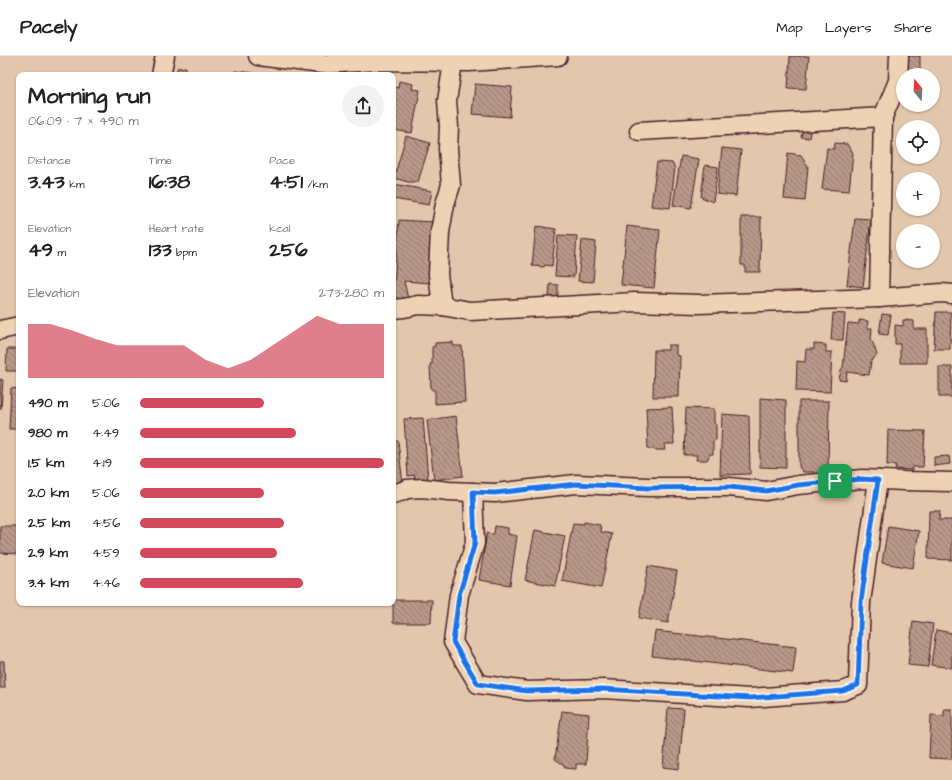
<!DOCTYPE html>
<meta charset="utf-8">
<style>
:root{--surface:#fff;--page:#f2f2f2;--text:#222;--muted:#767676;--line:#e0e0e0;--accent:#d1495b}
body{margin:0;font-family:"Architects Daughter",sans-serif;background:var(--page);color:var(--text);height:100vh;display:flex;flex-direction:column;font-size:15px;white-space:nowrap}
*{box-sizing:border-box;margin:0}
p{font-size:13px;color:var(--muted)}
.icon{flex:none;width:22px;height:22px;fill:none;stroke:currentColor;stroke-width:2;stroke-linecap:round;stroke-linejoin:round}
.map{position:relative;flex:1;overflow:hidden}
.side{position:absolute;left:16px;top:16px;width:380px;height:534px;display:flex;flex-direction:column;background:var(--surface);border-radius:8px;box-shadow:0 1px 3px #0004}
.side>*{flex:none}
.needle{width:26px;rotate:342deg}
.controls{position:absolute;left:896px;top:12px;display:grid;gap:8px}
.controls a{display:grid;place-items:center;width:44px;height:44px;border-radius:50%;background:var(--surface);box-shadow:0 1px 3px #0004;font-size:20px}
.pin{position:absolute;display:grid;place-items:center;width:34px;height:34px;color:#fff;margin:-17px;border-radius:8px;box-shadow:0 2px 6px #0006}
.round{display:grid;place-items:center;flex:none;width:42px;height:42px;border-radius:21px;background:var(--page)}
.overview{display:flex;align-items:center;justify-content:space-between;height:68px;padding:0 12px}
h1{font-size:22px;font-weight:700;line-height:30px}
.stats{display:grid;grid-template-columns:repeat(3,1fr);gap:6px;height:68px;padding:4px 12px}
.stats div{display:grid;align-content:center}
.stats b{font-size:20px;font-weight:700}
.stats small{font-size:11px;font-weight:400}
.stats p{font-size:11px}
.chart{height:112px;padding:8px 12px}
.chart p{display:flex;justify-content:space-between}
.chart svg{width:100%;height:72px;margin-top:4px;fill:var(--accent);opacity:.7}
ul{padding:0 12px;list-style:none;font-size:13px}
li{display:grid;grid-template-columns:64px 48px 1fr;align-items:center;height:30px}
li i{height:10px;border-radius:5px;background:var(--accent)}
header{display:flex;align-items:center;gap:24px;box-sizing:border-box;height:56px;padding:0 20px;background:var(--surface);border-bottom:1px solid var(--line)}
header strong{font-size:19px}
nav{display:flex;gap:22px;margin-inline-start:auto;font-size:14px}
.map>svg:first-child{display:block}
</style>
<header>
<strong>Pacely</strong>
<nav><a>Map</a><a>Layers</a><a>Share</a></nav>
</header>
<div class="map">
<svg width="952" height="724" viewBox="0 0 952 724">
<defs>
<pattern id="building-back-hatch" width="6" height="6" patternUnits="userSpaceOnUse"><rect width="6" height="6" fill="#b89888"/><path d="M-1 5l2 2M0 0l6 6M5-1l2 2" fill="none" stroke="#987b6f"/></pattern>
</defs>
<rect width="100%" height="100%" fill="#e3c7ac"/>
<filter id="ink" filterUnits="userSpaceOnUse"><feTurbulence type="fractalNoise" baseFrequency=".025" numOctaves="2"/><feDisplacementMap in="SourceGraphic" scale="8" xChannelSelector="R" yChannelSelector="G"/><feConvolveMatrix kernelMatrix="1 2 1 2 8 2 1 2 1" color-interpolation-filters="sRGB"/></filter>
<g filter="url(#ink)">
<g fill="url(#building-back-hatch)" stroke="#4a1f2b">
<path d="M 790,0 L 809,0 L 806,33 L 788,32 Z"/>
<rect x="904" y="0" width="16" height="19"/>
<path d="M 186,11 L 186,19 L 178,19 L 177,12 Z"/>
<path d="M 235,15 L 253,17 L 253,19 L 235,19 Z"/>
<path d="M 399,25 L 413,28 L 412,33 L 420,34 L 412,77 L 393,74 L 393,43 L 395,31 L 398,32 Z"/>
<path d="M 475,28 L 512,31 L 510,61 L 472,58 Z"/>
<path d="M 803,71 L 811,71 L 809,82 L 801,81 Z"/>
<path d="M 406,80 L 430,87 L 418,126 L 408,126 L 394,122 Z"/>
<path d="M 835,87 L 847,88 L 853,97 L 849,135 L 822,133 L 827,92 L 834,93 Z"/>
<path d="M 722,92 L 741,94 L 736,140 L 717,138 Z"/>
<path d="M 788,97 L 801,99 L 808,110 L 805,145 L 784,143 Z"/>
<path d="M 681,100 L 699,103 L 691,152 L 673,149 Z"/>
<path d="M 657,106 L 672,107 L 675,112 L 670,152 L 651,150 Z"/>
<path d="M 705,109 L 718,111 L 713,146 L 701,141 Z"/>
<path d="M 394,128 L 432,135 L 429,149 L 393,143 Z"/>
<path d="M 741,161 L 761,161 L 760,216 L 745,216 L 745,209 L 741,209 Z"/>
<path d="M 855,162 L 871,163 L 863,231 L 847,229 Z"/>
<path d="M 399,164 L 433,166 L 429,227 L 404,225 L 408,243 L 393,242 Z"/>
<path d="M 536,170 L 556,173 L 552,210 L 545,209 L 544,211 L 532,210 Z"/>
<path d="M 627,170 L 660,174 L 654,232 L 621,229 Z"/>
<path d="M 558,179 L 577,180 L 574,221 L 555,220 Z"/>
<path d="M 582,184 L 596,186 L 593,226 L 578,225 Z"/>
<path d="M 550,228 L 558,229 L 558,242 L 549,241 Z"/>
<path d="M 936,256 L 951,256 L 950,293 L 934,293 Z"/>
<path d="M 833,257 L 845,258 L 843,284 L 831,284 Z"/>
<path d="M 882,258 L 891,259 L 888,279 L 879,278 Z"/>
<path d="M 859,264 L 868,265 L 867,272 L 872,272 L 871,284 L 873,287 L 877,299 L 871,305 L 869,319 L 847,316 L 846,325 L 839,324 L 841,314 L 843,311 L 848,267 L 859,268 Z"/>
<path d="M 903,264 L 914,265 L 914,273 L 927,273 L 927,307 L 900,307 L 900,288 L 895,288 L 895,269 L 903,270 Z"/>
<path d="M 453,286 L 453,290 L 462,290 L 465,346 L 435,348 L 435,335 L 431,333 L 430,308 L 432,308 L 432,291 L 435,290 L 435,287 Z"/>
<path d="M 814,288 L 826,289 L 826,296 L 832,296 L 830,336 L 796,335 L 797,305 L 805,306 L 806,293 L 814,293 Z"/>
<path d="M 668,289 L 676,289 L 676,299 L 680,300 L 679,341 L 653,341 L 654,294 L 668,294 Z"/>
<path d="M 7,293 L 19,293 L 19,315 L 6,315 Z"/>
<rect x="939" y="311" width="13" height="30"/>
<path d="M 0,323 L 3,324 L 1,353 L 0,353 Z"/>
<path d="M 11,332 L 19,333 L 19,373 L 9,373 Z"/>
<path d="M 760,342 L 786,344 L 786,412 L 760,411 Z"/>
<path d="M 799,345 L 829,345 L 828,421 L 814,421 L 814,416 L 803,416 L 799,411 Z"/>
<path d="M 672,351 L 674,388 L 664,388 L 665,394 L 654,394 L 654,393 L 648,393 L 646,352 Z"/>
<path d="M 686,352 L 714,353 L 714,367 L 716,369 L 716,384 L 713,385 L 713,398 L 710,398 L 707,404 L 696,404 L 697,399 L 684,399 Z"/>
<path d="M 722,358 L 749,360 L 750,418 L 720,419 Z"/>
<path d="M 456,360 L 463,420 L 434,424 L 427,364 Z"/>
<path d="M 423,362 L 428,423 L 414,424 L 415,419 L 408,420 L 404,363 Z"/>
<path d="M 888,374 L 925,375 L 923,411 L 912,411 L 912,414 L 895,413 L 896,409 L 887,409 Z"/>
<path d="M 393,385 L 398,385 L 403,429 L 393,430 Z"/>
<path d="M 949,400 L 950,408 L 934,410 L 934,401 Z"/>
<path d="M 929,455 L 940,455 L 939,464 L 952,464 L 952,504 L 928,503 Z"/>
<path d="M 584,466 L 600,469 L 601,476 L 612,478 L 601,532 L 562,525 L 573,467 L 584,468 Z"/>
<path d="M 0,470 L 19,470 L 19,498 L 0,497 Z"/>
<path d="M 495,470 L 508,472 L 508,478 L 517,480 L 510,529 L 479,524 L 487,477 L 494,478 Z"/>
<path d="M 888,470 L 919,475 L 913,512 L 882,507 Z"/>
<path d="M 535,474 L 565,480 L 555,530 L 525,524 Z"/>
<path d="M 648,510 L 677,515 L 668,567 L 639,562 Z"/>
<path d="M 393,544 L 432,544 L 431,567 L 393,567 Z"/>
<path d="M 913,565 L 933,568 L 928,611 L 908,609 Z"/>
<path d="M 936,574 L 952,577 L 952,612 L 931,609 Z"/>
<path d="M 655,575 L 796,591 L 793,617 L 652,600 Z"/>
<path d="M 0,605 L 4,605 L 5,632 L 0,632 Z"/>
<path d="M 668,652 L 684,653 L 679,713 L 663,711 Z"/>
<path d="M 944,653 L 952,653 L 952,703 L 929,702 L 931,659 L 944,660 Z"/>
<path d="M 562,655 L 589,658 L 586,708 L 576,708 L 576,713 L 565,712 L 564,709 L 555,703 Z"/>
</g>
<g fill="none" stroke-linecap="round" stroke-linejoin="round">
<defs>
<g id="minor">
<path d="M 258,0 L 322,8 L 377,5 L 469,6 L 558,0"/>
<path d="M 161,19 L 165,0"/>
<path d="M 883,61 L 898,25 L 899,0"/>
<path d="M 639,75 L 883,61 L 879,242"/>
<path d="M 442,250 L 438,218 L 440,176 L 445,148 L 451,129 L 448,93 L 449,71 L 447,45 L 453,6"/>
<path d="M 393,253 L 404,252 L 418,249 L 442,250 L 470,255 L 635,246 L 698,248 L 879,242 L 942,237 L 952,238"/>
<path d="M 0,274 L 19,270"/>
<path d="M 473,436 L 475,487 L 459,539 L 453,586 L 478,628 L 527,635 L 603,633 L 750,642 L 843,635 L 858,629 L 861,546 L 878,424"/>
<path d="M 393,438 L 400,436 L 407,433 L 422,432 L 449,435 L 495,437 L 576,428 L 648,431 L 729,431 L 766,435 L 798,429 L 862,423 L 904,425 L 952,426"/>
</g>
</defs>
<use href="#minor" stroke="#4a1f2b" stroke-width="21"/>
<use href="#minor" stroke="#edd2b4" stroke-width="18"/>
</g>
</g>
<g fill="none" stroke-linecap="round" stroke-linejoin="round" filter="url(#ink)">
<defs>
<path id="route" d="M 862,423 L 878,424 L 861,546 L 858,629 L 843,635 L 750,642 L 603,633 L 527,635 L 478,628 L 453,586 L 459,539 L 475,487 L 473,436 L 495,437 L 576,428 L 648,432 L 729,431 L 766,435 L 798,429 Z"/>
</defs>
<use href="#route" stroke="#fff" stroke-width="8"/>
<use href="#route" stroke="#1a73e8" stroke-width="5"/>
</g>
</svg>
<div class="controls">
<a><svg class="needle" viewBox="-14 -14 28 28"><path d="M0-13l5 13h-10z" fill="#e53935"/><path d="M0 13l5-13h-10z" fill="#767676"/></svg></a>
<a><svg class="icon" aria-label="locate" viewBox="0 0 24 24"><circle cx="12" cy="12" r="6"/><path d="M12 2v4M12 18v4M2 12h4M18 12h4"/></svg></a>
<a>+</a>
<a>−</a>
</div>
<div class="pin" style="left:835px;top:425px;background:#1e9e55"><svg class="icon" aria-label="arrive" viewBox="0 0 24 24"><path d="M6 21V4h12l-3 4 3 4H6"/></svg></div>
<section class="side">
<div class="overview"><div><h1>Morning run</h1><p>06:09 · 7 × 490 m</p></div><a class="round"><svg class="icon" aria-label="share" viewBox="0 0 24 24"><path d="M12 15V3M7 8l5-5 5 5M5 13v7h14v-7"/></svg></a></div>
<div class="stats">
<div><p>Distance</p><b>3.43<small> km</small></b></div>
<div><p>Time</p><b>16:38</b></div>
<div><p>Pace</p><b>4:51<small> /km</small></b></div>
</div>
<div class="stats">
<div><p>Elevation</p><b>49<small> m</small></b></div>
<div><p>Heart rate</p><b>133<small> bpm</small></b></div>
<div><p>kcal</p><b>256</b></div>
</div>
<div class="chart"><p><span>Elevation</span>273–280 m</p>
<svg viewBox="0 0 160 44" preserveAspectRatio="none"><path d="M0 44V11L10 11L20 15L30 20L40 24L50 24L60 24L70 24L80 33L90 38L100 33L110 24L120 15L130 6L140 11L150 11L160 11V44z"/></svg>
</div>
<ul>
<li><b>490 m</b>5:06<i style="width:51%"></i></li>
<li><b>980 m</b>4:49<i style="width:64%"></i></li>
<li><b>1.5 km</b>4:19<i style="width:100%"></i></li>
<li><b>2.0 km</b>5:06<i style="width:51%"></i></li>
<li><b>2.5 km</b>4:56<i style="width:59%"></i></li>
<li><b>2.9 km</b>4:59<i style="width:56%"></i></li>
<li><b>3.4 km</b>4:46<i style="width:67%"></i></li>
</ul>
</section>
</div>
